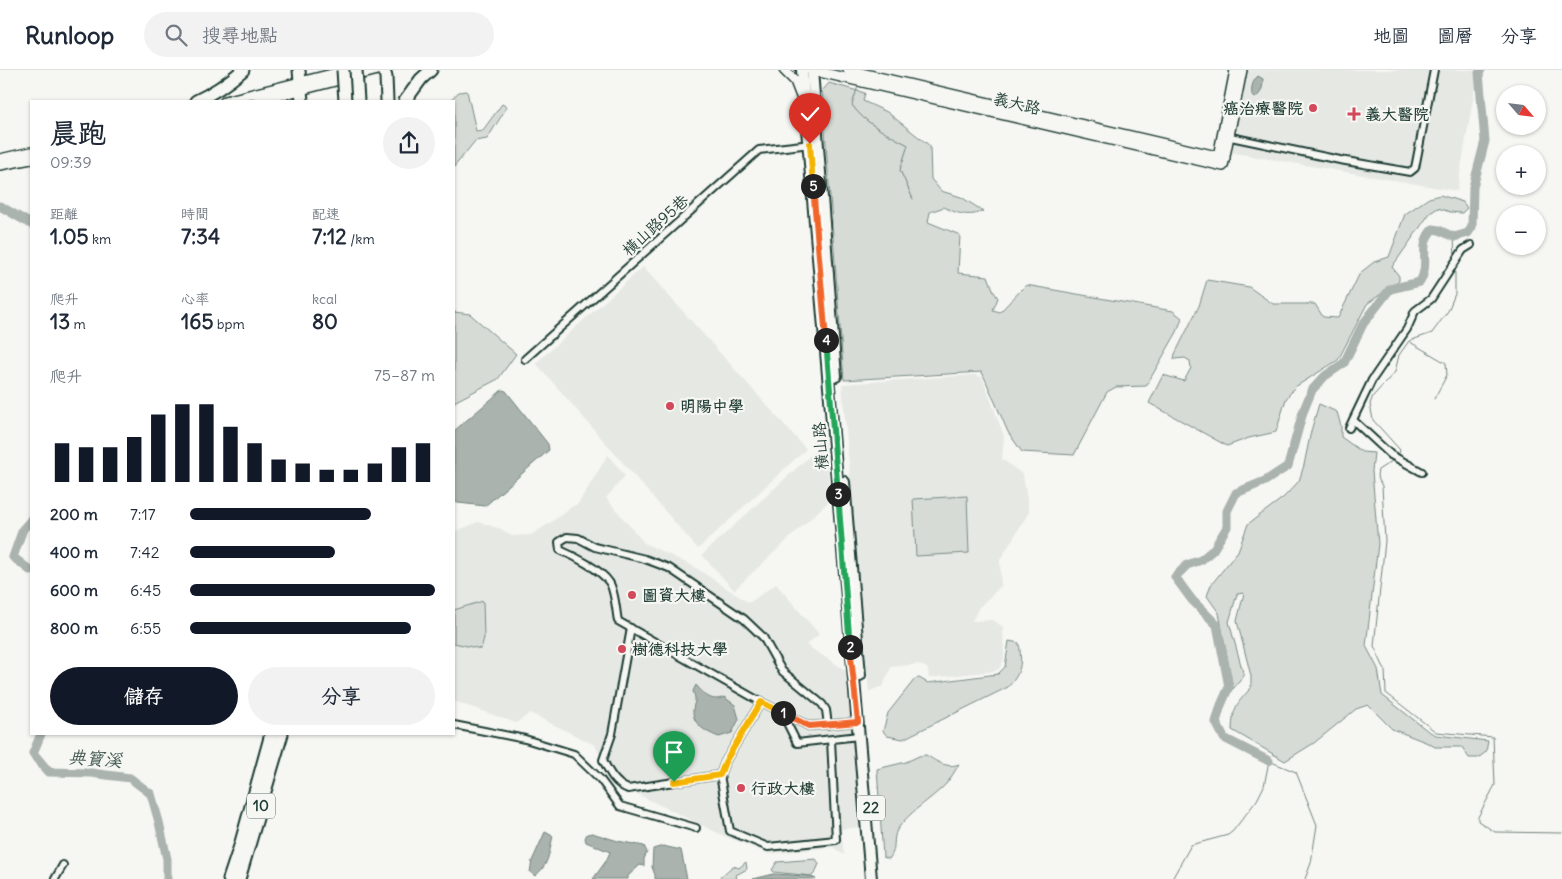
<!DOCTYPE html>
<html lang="zh-TW">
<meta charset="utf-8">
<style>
:root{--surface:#fff;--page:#f2f2f3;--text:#1f2937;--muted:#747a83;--line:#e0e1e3;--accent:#111827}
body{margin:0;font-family:Delius,"LXGW WenKai TC",sans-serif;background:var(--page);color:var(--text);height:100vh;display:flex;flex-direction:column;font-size:19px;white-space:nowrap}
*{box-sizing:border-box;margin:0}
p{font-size:16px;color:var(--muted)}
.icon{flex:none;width:28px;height:28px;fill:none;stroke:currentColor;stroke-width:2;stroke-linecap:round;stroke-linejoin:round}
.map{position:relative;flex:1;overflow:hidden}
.side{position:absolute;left:30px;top:30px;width:425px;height:635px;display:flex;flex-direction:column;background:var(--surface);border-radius:0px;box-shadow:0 1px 4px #0004}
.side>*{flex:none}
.needle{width:32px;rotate:118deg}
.fabs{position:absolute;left:1496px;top:15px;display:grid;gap:10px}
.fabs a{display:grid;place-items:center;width:50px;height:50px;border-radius:50%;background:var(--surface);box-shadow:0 1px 4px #0004;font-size:25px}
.pin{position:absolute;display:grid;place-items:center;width:42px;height:42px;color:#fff;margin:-51px -21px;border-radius:50% 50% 50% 0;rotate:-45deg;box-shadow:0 0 5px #0007}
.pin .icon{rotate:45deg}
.km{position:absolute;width:25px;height:25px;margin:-12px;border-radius:50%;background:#222;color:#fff;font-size:14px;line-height:25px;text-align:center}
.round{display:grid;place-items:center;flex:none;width:52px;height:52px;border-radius:26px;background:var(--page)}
.headline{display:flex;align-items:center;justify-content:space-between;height:85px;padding:0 20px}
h1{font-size:28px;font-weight:700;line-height:38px}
.figures{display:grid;grid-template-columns:repeat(3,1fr);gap:8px;height:85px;padding:5px 20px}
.figures div{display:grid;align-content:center}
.figures b{font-size:21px;font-weight:700}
.figures small{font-size:14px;font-weight:400}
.figures p{font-size:14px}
.chart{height:140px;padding:10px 20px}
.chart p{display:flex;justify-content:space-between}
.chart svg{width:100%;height:90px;margin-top:5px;stroke:var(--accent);stroke-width:6}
.button{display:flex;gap:10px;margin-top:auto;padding:10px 20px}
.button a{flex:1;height:58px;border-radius:30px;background:var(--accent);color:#fff;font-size:20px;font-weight:700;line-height:58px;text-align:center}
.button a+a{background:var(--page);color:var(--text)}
ul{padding:0 20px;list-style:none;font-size:16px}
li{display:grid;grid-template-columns:80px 60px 1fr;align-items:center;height:38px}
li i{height:12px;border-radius:6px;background:var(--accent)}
header{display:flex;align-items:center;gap:30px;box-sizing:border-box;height:70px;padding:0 25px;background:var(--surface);border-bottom:1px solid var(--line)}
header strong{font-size:24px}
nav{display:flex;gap:28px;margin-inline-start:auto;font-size:18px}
.search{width:350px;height:45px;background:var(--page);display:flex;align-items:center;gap:12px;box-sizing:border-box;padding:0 18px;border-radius:28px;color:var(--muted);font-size:19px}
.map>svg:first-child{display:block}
</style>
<header>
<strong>Runloop</strong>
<div class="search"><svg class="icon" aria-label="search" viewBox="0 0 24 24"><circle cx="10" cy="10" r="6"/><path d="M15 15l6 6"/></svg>搜尋地點</div>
<nav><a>地圖</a><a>圖層</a><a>分享</a></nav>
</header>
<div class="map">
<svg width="1562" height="809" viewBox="0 0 1562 809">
<rect width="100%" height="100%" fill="#f6f6f2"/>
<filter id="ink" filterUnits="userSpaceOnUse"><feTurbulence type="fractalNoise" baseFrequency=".02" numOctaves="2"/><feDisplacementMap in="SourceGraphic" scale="10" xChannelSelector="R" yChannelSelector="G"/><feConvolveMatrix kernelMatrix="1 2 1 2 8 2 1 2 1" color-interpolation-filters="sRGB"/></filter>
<g filter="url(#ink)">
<g fill="#e6e8e4">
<path d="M 1247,0 L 1480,0 L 1477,6 L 1457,121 L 1229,82 Z"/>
<path d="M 643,197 L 806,379 L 698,479 L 536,293 Z"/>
<path d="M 974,305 L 982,307 L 1004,366 L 1002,389 L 1023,405 L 1029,442 L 1000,490 L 1001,516 L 979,537 L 972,551 L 993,550 L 1003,557 L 1004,589 L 999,599 L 995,601 L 929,608 L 928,599 L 919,594 L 891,597 L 883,616 L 869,621 L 842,314 Z"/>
<path d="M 825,372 L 830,430 L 734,520 L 702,485 Z"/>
<path d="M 608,385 L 625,406 L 606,428 L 644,473 L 693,496 L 749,533 L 776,514 L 819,564 L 806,575 L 848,602 L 860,757 L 841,759 L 844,785 L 833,777 L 769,784 L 720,764 L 635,723 L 610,706 L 595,675 L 530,643 L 516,653 L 454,631 L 454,462 L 478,452 L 501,459 L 512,466 L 531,465 L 550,453 L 573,436 L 578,434 Z"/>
</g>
<g fill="#d6dbd6" stroke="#7a8c85">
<path d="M 829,13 L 865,23 L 863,31 L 887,42 L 930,76 L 931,109 L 941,121 L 961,127 L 983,141 C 970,148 955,143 944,137 L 930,142 L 928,152 L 960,165 L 958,203 L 988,206 L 994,222 L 998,228 L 993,240 L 1000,242 L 1026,215 L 1173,241 L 1182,248 L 1177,262 L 1146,316 L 1116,317 L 1107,322 L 1074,385 L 1022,382 L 1008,362 L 982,302 L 844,310 L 822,21 Z"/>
<path d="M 467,21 L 476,61 L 483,60 L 502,34 L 507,37 L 487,69 L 475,71 L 454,97 L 454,31 L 449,31 L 459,22 Z"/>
<path d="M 1440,125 L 1463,132 L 1467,138 L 1462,143 L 1450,142 L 1438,138 L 1430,143 L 1392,197 L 1399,206 L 1399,211 L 1367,234 L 1338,290 L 1295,317 L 1286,329 L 1276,362 L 1249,368 L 1227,376 L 1149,333 L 1163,305 L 1184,311 L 1191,298 L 1190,291 L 1185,288 L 1174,289 L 1175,284 L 1199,236 L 1207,210 L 1249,217 L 1273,234 L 1315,234 L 1323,247 L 1338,248 L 1360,203 L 1374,192 L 1389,187 L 1405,144 L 1429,128 Z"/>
<path d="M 454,242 L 470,244 L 516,284 L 498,309 L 454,332 Z"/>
<path d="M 1319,334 L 1337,342 L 1341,356 L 1341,367 L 1362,382 L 1374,383 L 1372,401 L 1378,474 L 1366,576 L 1378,599 L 1382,625 L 1428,661 L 1436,665 L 1488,671 L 1486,682 L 1478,688 L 1469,688 L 1462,677 L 1435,677 L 1428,673 L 1392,659 L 1368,635 L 1356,639 L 1314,673 L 1285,691 L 1232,660 C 1233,638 1236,634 1251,618 L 1251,606 L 1237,551 L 1244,523 L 1237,524 L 1229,552 L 1244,606 L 1233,619 L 1219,543 L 1207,526 L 1211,515 L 1238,481 L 1248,454 L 1284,427 L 1299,411 L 1304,395 L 1311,361 Z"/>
<path d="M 967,426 L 969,483 L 916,486 L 913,429 Z"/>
<path d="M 483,531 L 484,568 L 481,579 L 454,573 L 454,540 Z"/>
<path d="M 1009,571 L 1019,573 C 1022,593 1022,602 1008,617 L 903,669 L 887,666 L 883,661 L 888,643 L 915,609 L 919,608 L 928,613 L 998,604 L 1005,597 Z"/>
<path d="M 926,685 C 936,691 947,699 959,694 C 955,701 951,708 946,714 C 931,730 909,741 897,760 C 892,769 897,780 889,789 L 883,787 L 877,699 L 906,692 L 919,686 Z"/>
<path d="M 816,789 L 819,794 L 815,803 L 812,806 L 774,802 L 772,800 L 777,792 Z"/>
<path d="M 746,792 L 747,799 L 736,805 L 737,809 L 718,809 L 733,796 L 739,798 Z"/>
</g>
<g fill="#aab3ae" stroke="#72847d">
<path d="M 1258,6 L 1263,9 C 1263,17 1262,23 1255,28 L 1252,25 C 1251,19 1252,11 1258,6 Z"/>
<path d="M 502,320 L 506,321 L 548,374 L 549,380 L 485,436 L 458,433 L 454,431 L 454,361 Z"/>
<path d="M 696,615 C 704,624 711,633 724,627 L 735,635 L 739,649 L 732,663 L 719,667 C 708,663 692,655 693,640 C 694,631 697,631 693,621 Z"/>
<path d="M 545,762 L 553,766 C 549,783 549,795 535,806 L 530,802 L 532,791 Z"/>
<path d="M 592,763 L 618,771 L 644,776 L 647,782 L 644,789 L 644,796 L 640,795 L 628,806 L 628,809 L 593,809 L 606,791 L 610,782 L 586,772 L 585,768 L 587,764 Z"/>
<path d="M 663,776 L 681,780 L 687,809 L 655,809 L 655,805 L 652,797 L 653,779 Z"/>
<path d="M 774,804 L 809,806 L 816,809 L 753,809 Z"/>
</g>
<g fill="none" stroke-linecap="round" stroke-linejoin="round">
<g stroke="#72847d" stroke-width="1">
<path d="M 858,16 L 852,35 C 865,54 888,64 908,75 L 900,100 L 913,129"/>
<path d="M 1454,167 L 1455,189"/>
<path d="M 1410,272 L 1446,293 L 1447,305 L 1434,329"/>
<path d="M 1398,387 L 1400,380 L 1373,350 L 1370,334 L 1373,326 L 1395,302 L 1399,285 L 1409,271 L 1432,263 L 1448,241 L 1455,224 L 1455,198"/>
<path d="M 1395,389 L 1378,400 L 1377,406 L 1382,416 L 1385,471 L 1374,576 L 1385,600 L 1386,623 L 1436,662 L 1493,667 L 1495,715 L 1478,747 L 1478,751 L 1495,762 L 1562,763"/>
<path d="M 1172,809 L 1191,775 L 1228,765 L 1233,761 L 1257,730 L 1264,716 L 1269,691 L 1296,702 L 1317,755 L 1311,793 L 1305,809"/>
</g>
<g stroke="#aab3ae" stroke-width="9">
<path d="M 0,136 L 31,154"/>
<path d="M 31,450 L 23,459 L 13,487 L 31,501"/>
<path d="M 41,664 L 33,683 L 49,702 L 91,703 L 130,708 L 151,724 L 159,752 L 167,789 L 167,809"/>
<path d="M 1269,691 L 1224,668 L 1216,652 L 1221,635 L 1229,617 L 1217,555 L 1192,530 L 1175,507 L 1187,495 L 1201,490 L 1213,480 L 1227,457 L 1227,441 L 1236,423 L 1265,411 L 1288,396 L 1303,342 L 1312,320 L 1325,306 L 1344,293 L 1363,254 L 1390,219 L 1420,212 C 1431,193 1417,175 1433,159 L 1439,160 L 1454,167 L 1468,163 L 1472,157 L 1473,117 L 1485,71 L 1479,3 L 1481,0"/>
</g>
<defs>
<g id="street">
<path d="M 1226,66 L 1340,90 L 1410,102 L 1415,98 L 1416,93 L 1434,0"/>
<path d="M 525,289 L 759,80 L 811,74"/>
<path d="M 1353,350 L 1391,385 L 1422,402"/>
<path d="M 1349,358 L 1372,310 L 1407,259 L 1415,241 L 1431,229 L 1463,180 L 1471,175"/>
<path d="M 631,558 L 612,664 L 603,690 C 609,702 615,714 628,719 L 720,705"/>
<path d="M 761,632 L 725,692 L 720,705 L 730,761 L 768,777 L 836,770 L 831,670"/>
<path d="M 776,643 L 787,653 L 797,673 L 859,666"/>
<path d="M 454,655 L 525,669 L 574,684 L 600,709 L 620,736 L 696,758"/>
<path d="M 828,655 L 826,640 L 822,634 L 782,601 L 763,567 L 744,549 L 669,498 L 645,489 L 595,477 L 578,468 L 567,467 L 559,472 L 560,480 C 574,486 600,499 609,512 C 615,520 616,541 618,551 L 761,632 L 809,656 L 858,652"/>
<path d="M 55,809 L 63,795"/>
</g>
<g id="secondary">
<path d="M 784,0 L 795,11 L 802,29"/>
<path d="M 811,0 L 1223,96 L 1242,0"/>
<path d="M 848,0 L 1225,88"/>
<path d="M 225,31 L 348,0"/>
<path d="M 258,31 L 378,0"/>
<path d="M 0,89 L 31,82"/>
<path d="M 1217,92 L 1235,0"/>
<path d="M 0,95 L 31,89"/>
</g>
<g id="primary">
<path d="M 802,0 L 871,809"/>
<path d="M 812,0 L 836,306"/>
<path d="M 844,412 L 860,605"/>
</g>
<g id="highway">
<path d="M 299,0 L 300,12"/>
<path d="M 384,0 L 386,7 L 387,31"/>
<path d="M 301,20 L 302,31"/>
<path d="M 196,31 C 214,23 228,13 243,0"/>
<path d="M 405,31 L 421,9 L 431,0"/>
<path d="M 229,809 L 240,776 L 271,664"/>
<path d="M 239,809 L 282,664"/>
</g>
</defs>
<use href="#street" stroke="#1f3d34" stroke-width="10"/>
<use href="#secondary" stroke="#1f3d34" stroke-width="12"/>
<use href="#primary" stroke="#1f3d34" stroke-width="14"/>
<use href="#highway" stroke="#1f3d34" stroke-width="15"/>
<use href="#street" stroke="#f6f6f2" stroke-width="6"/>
<use href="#secondary" stroke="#f6f6f2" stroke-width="9"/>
<use href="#primary" stroke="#f6f6f2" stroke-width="10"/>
<use href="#highway" stroke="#f6f6f2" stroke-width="11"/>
<defs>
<g id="highway-bridge">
<path d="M 343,0 L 345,31"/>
<path d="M 356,0 L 358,31"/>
</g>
</defs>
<use href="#highway-bridge" stroke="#1f3d34" stroke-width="15" stroke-linecap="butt"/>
<use href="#highway-bridge" stroke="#f6f6f2" stroke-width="11"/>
</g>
</g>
<g fill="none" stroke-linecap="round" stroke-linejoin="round" filter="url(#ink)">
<defs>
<path id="split-1" d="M 674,712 L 720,705 L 725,692 L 761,632 L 783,643"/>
<path id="split-2" d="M 783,643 L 809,656 L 858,652 L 850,577"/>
<path id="split-3" d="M 838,424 L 850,577"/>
<path id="split-4" d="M 826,270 L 838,424"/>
<path id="split-5" d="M 813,116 L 826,270"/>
<path id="split-6" d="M 810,74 L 813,116"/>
</defs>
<use href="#split-1" stroke="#fff" stroke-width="10"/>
<use href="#split-2" stroke="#fff" stroke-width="10"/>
<use href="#split-3" stroke="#fff" stroke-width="10"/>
<use href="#split-4" stroke="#fff" stroke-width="10"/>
<use href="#split-5" stroke="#fff" stroke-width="10"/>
<use href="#split-6" stroke="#fff" stroke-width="10"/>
<use href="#split-1" stroke="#f5b400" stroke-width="6"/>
<use href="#split-2" stroke="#f0652b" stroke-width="6"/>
<use href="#split-3" stroke="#22a559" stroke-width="6"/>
<use href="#split-4" stroke="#22a559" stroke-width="6"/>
<use href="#split-5" stroke="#f0652b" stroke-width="6"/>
<use href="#split-6" stroke="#f5b400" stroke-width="6"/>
</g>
<g fill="#d1495b" stroke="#f6f6f2" stroke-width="2">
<circle cx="1313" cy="38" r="5"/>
<path d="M1351.5 36.5h5v5h5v5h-5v5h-5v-5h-5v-5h5z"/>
<circle cx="670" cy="336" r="5"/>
<circle cx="632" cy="525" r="5"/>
<circle cx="622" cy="579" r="5"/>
<circle cx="741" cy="718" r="5"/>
</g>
<g text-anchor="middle" stroke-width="4.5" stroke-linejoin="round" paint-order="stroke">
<g fill="#f6f6f2" stroke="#60746d" stroke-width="1">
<rect x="247" y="723.5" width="28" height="25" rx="4"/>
<rect x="857" y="725.5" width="28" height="25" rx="4"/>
</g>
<g font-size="15" font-weight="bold" fill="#1f3d34">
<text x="261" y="741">10</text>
<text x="871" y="743">22</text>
</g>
<g font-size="16" fill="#1f3d34" stroke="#f6f6f2">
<text transform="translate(1017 33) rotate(13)" y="6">義大路</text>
<text transform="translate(655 155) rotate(-42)" y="6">橫山路95巷</text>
<text transform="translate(820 376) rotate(-94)" y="6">橫山路</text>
</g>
<g font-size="16" font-weight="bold" fill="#1f3d34" stroke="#f6f6f2" text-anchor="start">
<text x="1303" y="44" text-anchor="end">癌治療醫院</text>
<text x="1365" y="50">義大醫院</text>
<text x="680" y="342">明陽中學</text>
<text x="642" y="531">圖資大樓</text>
<text x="632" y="585">樹德科技大學</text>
<text x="751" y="724">行政大樓</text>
</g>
<g font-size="18" font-style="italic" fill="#425a52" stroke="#f6f6f2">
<text transform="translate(95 689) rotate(4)" y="6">典寶溪</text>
</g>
</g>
</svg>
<div class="fabs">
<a><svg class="needle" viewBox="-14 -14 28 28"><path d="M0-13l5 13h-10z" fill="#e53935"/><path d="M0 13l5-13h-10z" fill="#747a83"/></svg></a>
<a>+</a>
<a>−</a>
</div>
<div class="pin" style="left:674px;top:712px;background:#1e9e55"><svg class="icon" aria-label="arrive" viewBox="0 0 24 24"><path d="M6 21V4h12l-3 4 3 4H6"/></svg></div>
<div class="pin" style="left:810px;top:74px;background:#d93025"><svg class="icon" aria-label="check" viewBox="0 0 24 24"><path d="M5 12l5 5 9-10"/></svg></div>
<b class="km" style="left:783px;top:643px">1</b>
<b class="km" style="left:850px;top:577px">2</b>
<b class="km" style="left:838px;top:424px">3</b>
<b class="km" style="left:826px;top:270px">4</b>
<b class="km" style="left:813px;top:116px">5</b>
<section class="side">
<div class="headline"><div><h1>晨跑</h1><p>09:39</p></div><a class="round"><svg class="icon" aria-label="share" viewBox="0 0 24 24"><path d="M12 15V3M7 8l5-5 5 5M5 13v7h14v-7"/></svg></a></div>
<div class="figures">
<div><p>距離</p><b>1.05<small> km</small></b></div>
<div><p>時間</p><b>7:34</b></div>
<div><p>配速</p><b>7:12<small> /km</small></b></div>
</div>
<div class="figures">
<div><p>爬升</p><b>13<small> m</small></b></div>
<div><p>心率</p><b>165<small> bpm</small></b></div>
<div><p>kcal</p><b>80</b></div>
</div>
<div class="chart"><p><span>爬升</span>75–87 m</p>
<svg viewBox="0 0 160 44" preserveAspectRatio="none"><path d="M5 44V25M15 44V27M25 44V27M35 44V22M45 44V11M55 44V6M65 44V6M75 44V17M85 44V25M95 44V33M105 44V35M115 44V38M125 44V38M135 44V35M145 44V27M155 44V25"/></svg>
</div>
<ul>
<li><b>200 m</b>7:17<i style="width:74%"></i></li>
<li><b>400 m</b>7:42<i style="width:59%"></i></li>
<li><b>600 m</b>6:45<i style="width:100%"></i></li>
<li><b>800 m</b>6:55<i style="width:90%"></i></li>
</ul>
<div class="button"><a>儲存</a><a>分享</a></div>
</section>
</div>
